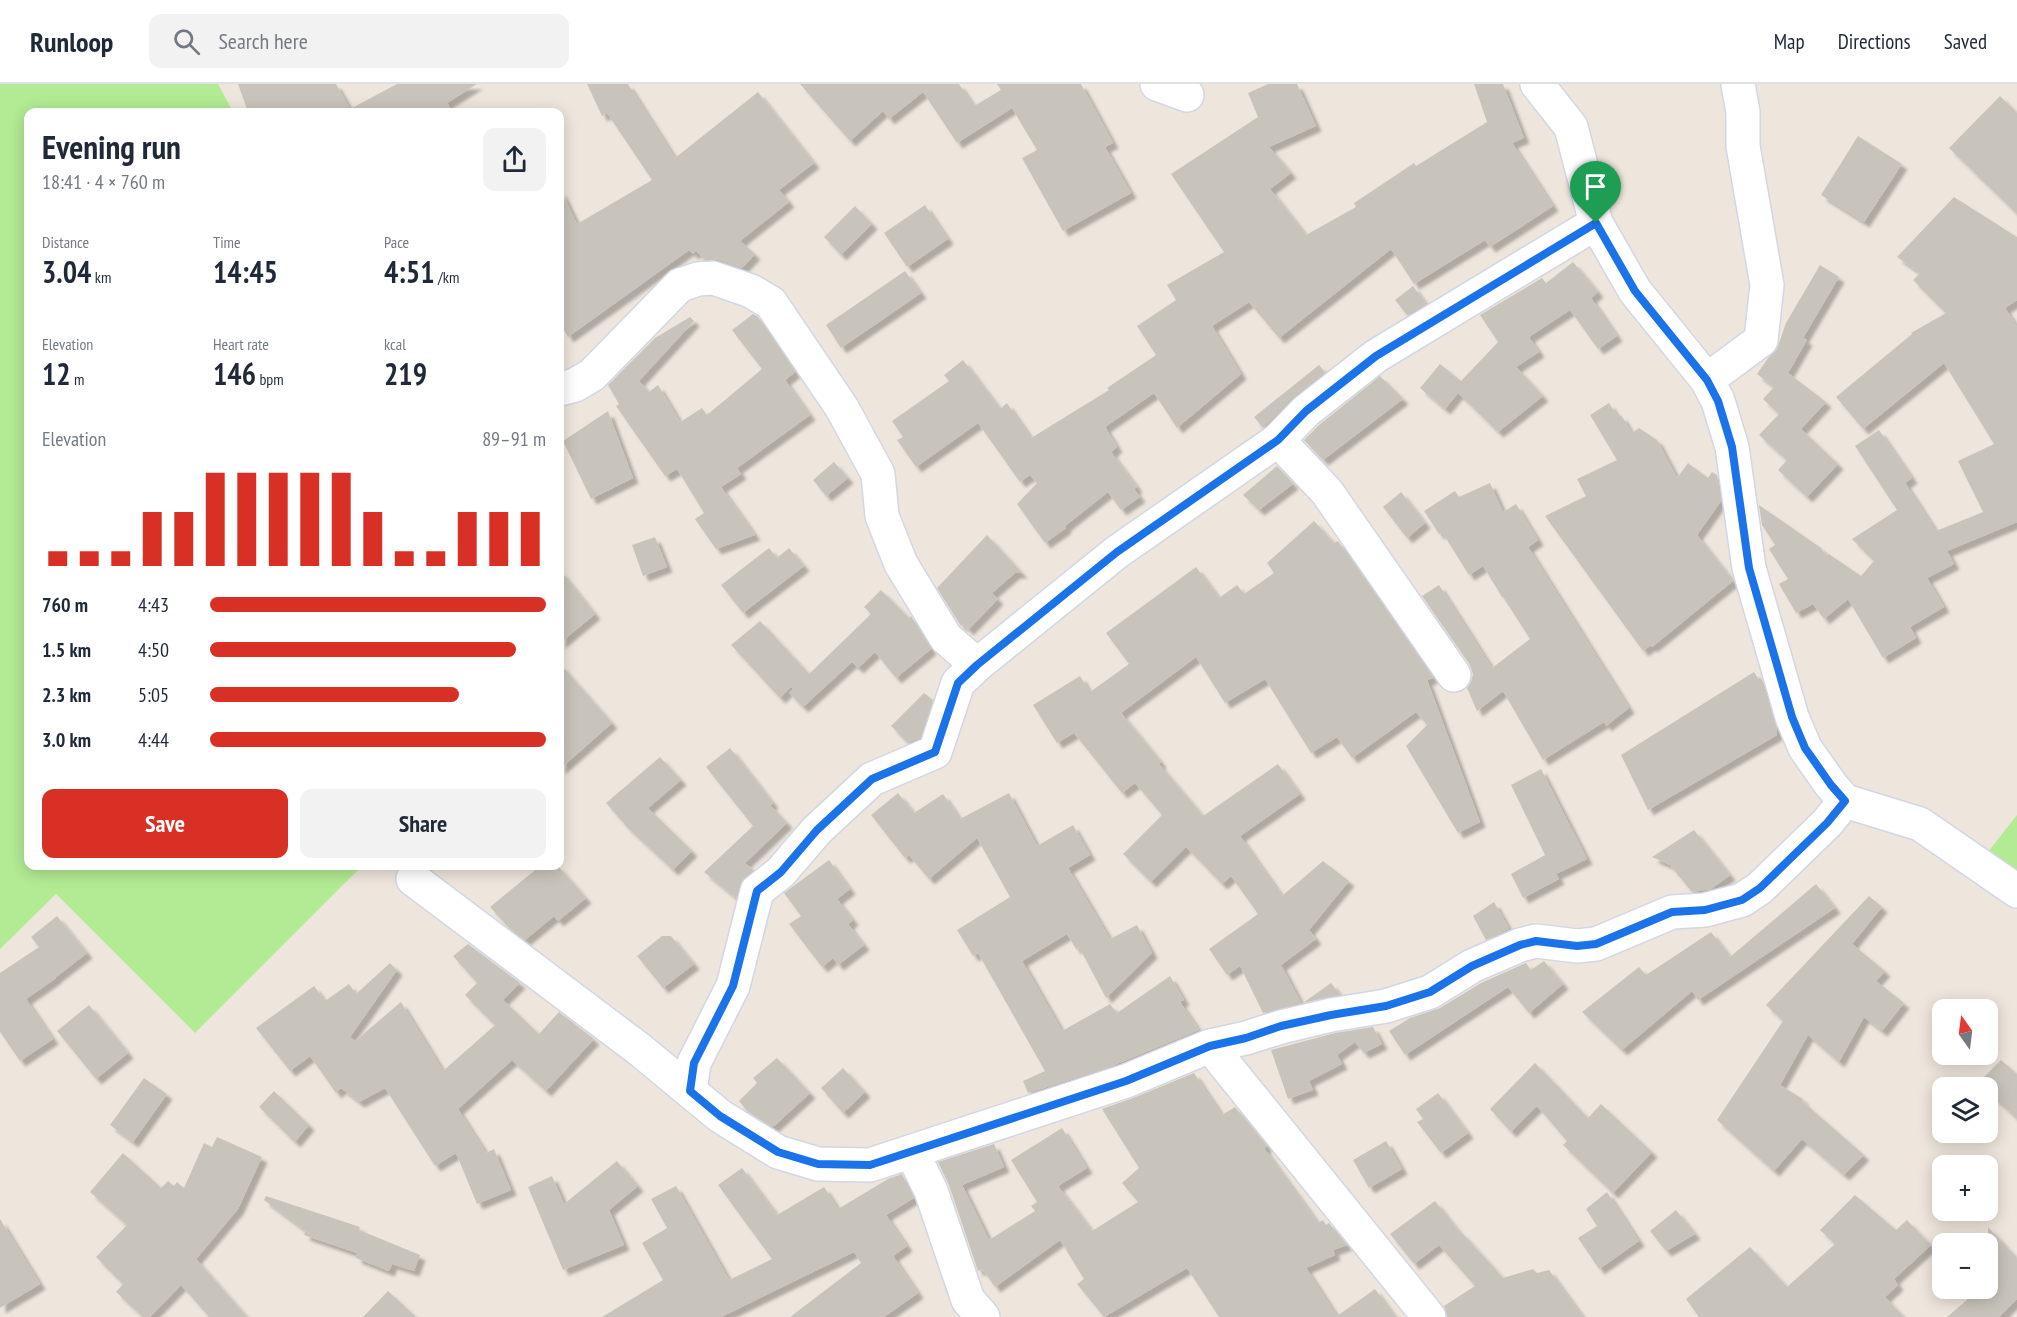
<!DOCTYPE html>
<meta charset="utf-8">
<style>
:root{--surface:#fff;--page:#f2f2f3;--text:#1f2937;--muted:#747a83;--line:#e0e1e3;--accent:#d93025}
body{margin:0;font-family:"PT Sans Narrow",sans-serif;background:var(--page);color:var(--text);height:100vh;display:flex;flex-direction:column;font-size:22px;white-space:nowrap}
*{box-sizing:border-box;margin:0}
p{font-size:20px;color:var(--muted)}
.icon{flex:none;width:33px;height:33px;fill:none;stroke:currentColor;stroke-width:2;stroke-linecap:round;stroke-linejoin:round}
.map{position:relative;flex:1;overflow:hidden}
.sheet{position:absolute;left:24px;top:24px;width:540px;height:762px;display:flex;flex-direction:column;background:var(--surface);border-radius:12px;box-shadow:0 3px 15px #0003}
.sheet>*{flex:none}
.needle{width:39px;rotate:346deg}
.fabs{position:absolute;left:1932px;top:915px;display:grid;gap:12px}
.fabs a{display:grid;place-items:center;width:66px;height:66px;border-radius:12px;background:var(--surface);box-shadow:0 3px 15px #0003;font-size:30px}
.pin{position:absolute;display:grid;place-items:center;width:51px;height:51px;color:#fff;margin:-62px -26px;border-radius:50% 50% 50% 0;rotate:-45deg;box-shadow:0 0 6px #0007}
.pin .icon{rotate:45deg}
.round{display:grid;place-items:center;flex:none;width:63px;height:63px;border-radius:12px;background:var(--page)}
.headline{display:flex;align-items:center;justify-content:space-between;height:102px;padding:0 18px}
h1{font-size:33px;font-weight:700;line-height:45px}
.figures{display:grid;grid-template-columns:repeat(3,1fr);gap:9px;height:102px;padding:6px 18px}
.figures div{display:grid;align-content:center}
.figures b{font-size:30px;font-weight:700}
.figures small{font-size:16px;font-weight:400}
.figures p{font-size:16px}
.chart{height:168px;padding:12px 18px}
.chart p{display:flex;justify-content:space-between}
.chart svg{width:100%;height:108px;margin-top:6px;stroke:var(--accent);stroke-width:6}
.primary-button{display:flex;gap:12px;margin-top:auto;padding:12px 18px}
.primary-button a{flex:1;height:69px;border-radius:12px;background:var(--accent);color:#fff;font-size:24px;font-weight:700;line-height:69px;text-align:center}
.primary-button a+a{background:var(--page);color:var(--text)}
ul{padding:0 18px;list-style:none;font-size:20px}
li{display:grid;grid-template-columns:96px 72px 1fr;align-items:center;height:45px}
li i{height:15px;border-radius:8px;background:var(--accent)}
header{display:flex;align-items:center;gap:36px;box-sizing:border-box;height:84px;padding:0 30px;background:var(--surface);border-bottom:2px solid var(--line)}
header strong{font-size:28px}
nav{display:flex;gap:33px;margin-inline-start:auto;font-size:21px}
.search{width:420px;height:54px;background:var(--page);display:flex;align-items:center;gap:15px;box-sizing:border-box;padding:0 21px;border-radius:12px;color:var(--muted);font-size:22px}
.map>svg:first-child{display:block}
</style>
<header>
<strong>Runloop</strong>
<div class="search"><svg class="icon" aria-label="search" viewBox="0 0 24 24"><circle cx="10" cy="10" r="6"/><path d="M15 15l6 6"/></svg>Search here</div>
<nav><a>Map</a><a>Directions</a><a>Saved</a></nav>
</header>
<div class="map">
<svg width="2017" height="1233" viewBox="0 0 2017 1233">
<defs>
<filter id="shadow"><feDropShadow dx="5.5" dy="5.5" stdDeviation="1.5" flood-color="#0004"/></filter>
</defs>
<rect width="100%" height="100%" fill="#eee6dc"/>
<g fill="#b3ea94">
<path d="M 0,0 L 218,0 L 233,28 L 28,28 L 28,782 L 362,782 L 195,949 L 56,810 L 0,865 Z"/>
<path d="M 2017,731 L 2017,789 L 1988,768 Z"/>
</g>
<g fill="#c9c4bb" filter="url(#shadow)">
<path d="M 238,0 L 336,0 L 350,25 L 397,0 L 477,0 L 447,19 L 453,28 L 248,28 Z"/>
<path d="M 587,0 L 628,0 L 675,74 L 758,8 L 814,79 L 779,106 L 789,118 L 740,157 L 755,170 L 742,184 L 719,176 L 705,176 L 696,167 L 693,170 L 689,166 L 568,253 L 560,239 L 560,105 L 577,140 L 652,96 L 607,29 L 602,32 Z"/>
<path d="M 800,0 L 959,0 L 974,22 L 1001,6 L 997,0 L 1081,0 L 1113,59 L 1105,63 L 1131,109 L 1063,147 L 1022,74 L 1037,66 L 1012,24 L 957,59 L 923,8 L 889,35 L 883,27 L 850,57 Z"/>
<path d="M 1268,0 L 1297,0 L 1316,42 L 1269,63 L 1291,89 L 1270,105 L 1306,151 L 1356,123 L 1354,119 L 1414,79 L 1416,82 L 1487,38 L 1474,0 L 1503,0 L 1524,54 L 1512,59 L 1553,122 L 1490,163 L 1485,156 L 1414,200 L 1391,165 L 1279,254 L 1249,218 L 1212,242 L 1241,290 L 1177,344 L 1154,309 L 1105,343 L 1117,363 L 1111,368 L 1137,403 L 1134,405 L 1140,413 L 1121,426 L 1108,408 L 1065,442 L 1066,444 L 1045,459 L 1017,420 L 1037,399 L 1030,391 L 1020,398 L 978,339 L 916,383 L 897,356 L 903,353 L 892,337 L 949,297 L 944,291 L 963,276 L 1000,325 L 1007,319 L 1031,354 L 1109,306 L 1107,304 L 1156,271 L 1137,242 L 1176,216 L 1167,201 L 1224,168 L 1171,90 L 1258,33 L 1248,9 Z"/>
<path d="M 2000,12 L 2017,29 L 2017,130 L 1949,64 Z"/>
<path d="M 1858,52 L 1902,80 L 1864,138 L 1821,111 Z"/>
<path d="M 1954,113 L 2017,153 L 2017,216 L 2005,224 L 2017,243 L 2017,438 L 1947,467 L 1954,480 L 1927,494 L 1944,523 L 1910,543 L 1916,554 L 1883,574 L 1848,515 L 1824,535 L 1813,520 L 1796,529 L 1779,500 L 1788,495 L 1769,465 L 1775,461 L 1762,441 L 1759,421 L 1821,464 L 1826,472 L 1829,470 L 1861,492 L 1874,477 L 1852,455 L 1897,426 L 1855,362 L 1879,346 L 1912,394 L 1905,399 L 1936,447 L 1983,428 L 1958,377 L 1994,360 L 1944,279 L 1863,345 L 1836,313 L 1912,250 L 1911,249 L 1946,229 L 1913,196 L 1920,189 L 1897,173 Z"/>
<path d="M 925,121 L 948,155 L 907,183 L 884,149 Z"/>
<path d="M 855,122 L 872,140 L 841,171 L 824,153 Z"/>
<path d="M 1573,178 L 1598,208 L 1591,214 L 1617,252 L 1598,265 L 1570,226 L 1529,253 L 1539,268 L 1516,283 L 1543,312 L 1498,348 L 1458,309 L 1445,325 L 1420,304 L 1440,280 L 1461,297 L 1498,258 L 1480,231 L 1542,194 L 1546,199 Z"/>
<path d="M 1820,181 L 1839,193 L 1803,254 L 1807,256 L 1788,289 L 1826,318 L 1801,345 L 1838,380 L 1807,413 L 1778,386 L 1787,376 L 1759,351 L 1779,330 L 1763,315 L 1774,303 L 1757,290 L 1768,274 L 1777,265 L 1786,239 Z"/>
<path d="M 905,187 L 921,209 L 841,264 L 826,241 Z"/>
<path d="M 1413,202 L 1426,220 L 1407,231 L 1395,216 Z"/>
<path d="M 753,230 L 758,233 L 795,288 L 785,296 L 810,331 L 737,384 L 741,390 L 721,403 L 755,451 L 716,465 L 695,435 L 704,429 L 677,385 L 665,392 L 616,322 L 619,320 L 608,301 L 655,254 L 690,233 L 694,237 L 639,297 L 649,308 L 658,301 L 680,338 L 702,324 L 707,331 L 762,285 L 732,246 Z"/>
<path d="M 1319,281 L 1325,288 L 1294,312 L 1263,344 L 1254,333 Z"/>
<path d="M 1380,292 L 1403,315 L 1323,376 L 1304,356 L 1319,341 Z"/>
<path d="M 1609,319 L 1618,333 L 1621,331 L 1632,349 L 1639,344 L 1657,356 L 1677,394 L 1688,379 L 1708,394 L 1712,388 L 1717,391 L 1721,417 L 1697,451 L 1733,497 L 1652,563 L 1651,561 L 1643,567 L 1545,432 L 1586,412 L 1577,395 L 1617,376 L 1590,331 Z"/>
<path d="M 608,327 L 633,394 L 591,415 L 563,357 Z"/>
<path d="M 834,378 L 848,394 L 826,412 L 813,396 Z"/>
<path d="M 1277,382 L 1293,400 L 1259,426 L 1243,411 Z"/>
<path d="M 1490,399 L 1503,428 L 1516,420 L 1538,456 L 1528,463 L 1629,624 L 1606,642 L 1604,638 L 1543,676 L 1503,607 L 1477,627 L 1467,604 L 1471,598 L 1473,590 L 1470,581 L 1422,512 L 1439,501 L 1492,584 L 1530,555 L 1503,513 L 1502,513 L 1483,482 L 1469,491 L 1442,448 L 1439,450 L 1424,427 L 1455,407 L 1459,413 Z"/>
<path d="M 1401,408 L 1425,439 L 1407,454 L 1383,423 Z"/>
<path d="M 1314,437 L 1334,459 L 1338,457 L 1433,594 L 1427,596 L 1480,738 L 1458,749 L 1406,662 L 1427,641 L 1416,628 L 1352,674 L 1337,653 L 1311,669 L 1265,595 L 1225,619 L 1196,573 L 1121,629 L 1161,678 L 1159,680 L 1203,732 L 1278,680 L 1300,710 L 1240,752 L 1282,812 L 1323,777 L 1349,797 L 1309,846 L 1316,855 L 1281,881 L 1301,919 L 1263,929 L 1240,882 L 1227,891 L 1209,865 L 1258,830 L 1231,792 L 1222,800 L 1186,763 L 1151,798 L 1123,770 L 1162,731 L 1135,699 L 1122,709 L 1074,649 L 1057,659 L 1033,621 L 1080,592 L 1090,608 L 1129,580 L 1106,549 L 1196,483 L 1219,514 L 1237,501 L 1244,510 L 1274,489 L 1267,479 Z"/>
<path d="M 987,451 L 1022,489 L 1015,489 L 992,509 L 998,515 L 968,546 L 963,540 L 961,542 L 937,504 Z"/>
<path d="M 655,453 L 667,483 L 643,492 L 632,461 Z"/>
<path d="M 769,464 L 777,474 L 789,464 L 804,482 L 743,529 L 721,501 Z"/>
<path d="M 560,486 L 595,530 L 560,559 Z"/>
<path d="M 881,506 L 909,534 L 911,532 L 931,565 L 896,594 L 875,568 L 858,584 L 852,578 L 803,623 L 789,609 L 793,605 L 791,603 L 780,614 L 731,561 L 760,537 L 809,590 L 871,530 L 864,523 Z"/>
<path d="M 560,580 L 612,639 L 560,685 Z"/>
<path d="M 1754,588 L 1764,604 L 1777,645 L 1777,651 L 1648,726 L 1621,671 Z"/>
<path d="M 924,609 L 933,616 L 920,654 L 908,659 L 891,642 Z"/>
<path d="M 730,664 L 773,719 L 770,721 L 787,739 L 745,779 L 753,786 L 745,793 L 739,802 L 736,814 L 704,788 L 753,742 L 706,683 Z"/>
<path d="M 660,673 L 681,696 L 648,724 L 692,767 L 673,786 L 627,743 L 606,719 Z"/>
<path d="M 1541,685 L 1587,775 L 1556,790 L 1559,795 L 1523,814 L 1511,790 L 1545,771 L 1511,701 Z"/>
<path d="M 898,709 L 914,729 L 943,710 L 960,735 L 1009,709 L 1037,762 L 1073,741 L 1090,771 L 1068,784 L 1110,855 L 1137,841 L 1152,869 L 1106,914 L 1079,863 L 1076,865 L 1067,850 L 1022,877 L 1062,947 L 1110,920 L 1117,929 L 1170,892 L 1184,916 L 1180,918 L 1199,946 L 1107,984 L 1028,1009 L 1023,997 L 1045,987 L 978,869 L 973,872 L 957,846 L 1010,813 L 977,754 L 929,795 L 909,771 L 905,774 L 871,731 Z"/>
<path d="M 1694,746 L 1730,791 L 1711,805 L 1692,808 L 1670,781 L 1652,773 Z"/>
<path d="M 829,776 L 850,805 L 837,815 L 853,836 L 848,840 L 864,861 L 838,881 L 833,874 L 822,883 L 789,840 L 801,832 L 784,809 Z"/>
<path d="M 540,782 L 558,782 L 586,814 L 558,837 L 554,832 L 525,856 L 508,843 L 490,823 Z"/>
<path d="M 1816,800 L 1835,824 L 1698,916 L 1692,907 L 1622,966 L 1582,928 L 1639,883 L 1646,891 L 1711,848 L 1730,873 Z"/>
<path d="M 1869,812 L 1882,823 L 1852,860 L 1885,887 L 1876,897 L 1904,919 L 1882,947 L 1864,933 L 1839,978 L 1808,951 L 1780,1001 L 1803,1015 L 1802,1017 L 1864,1071 L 1844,1091 L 1802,1055 L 1774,1087 L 1717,1036 L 1783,937 L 1766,921 Z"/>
<path d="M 1494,818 L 1509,845 L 1486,856 L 1473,832 Z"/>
<path d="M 57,832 L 87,869 L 56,893 L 56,894 L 26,915 L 53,955 L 20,977 L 0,948 L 0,889 L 39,863 L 31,853 Z"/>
<path d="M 662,852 L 671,852 L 694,880 L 663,904 L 637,872 Z"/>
<path d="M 468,860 L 520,899 L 503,916 L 539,950 L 559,928 L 594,955 L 546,1007 L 512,976 L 458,1025 L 486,1069 L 494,1065 L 511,1106 L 477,1120 L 456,1069 L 435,1082 L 385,1004 L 359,1018 L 341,1004 L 336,1009 L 310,972 L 290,987 L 256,944 L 314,902 L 325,917 L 349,900 L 356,910 L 390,879 L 397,886 L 350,953 L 355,957 L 401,918 L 443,987 L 495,941 L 465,911 L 477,899 L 453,872 Z"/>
<path d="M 1544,877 L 1563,900 L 1529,929 L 1508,903 L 1405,971 L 1389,947 L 1410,934 L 1440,924 L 1481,899 L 1526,879 L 1531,886 Z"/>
<path d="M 1331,899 L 1340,911 L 1303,919 Z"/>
<path d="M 89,921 L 128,969 L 96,995 L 57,947 Z"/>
<path d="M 1373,943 L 1382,960 L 1364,969 L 1355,958 L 1337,971 L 1342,980 L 1309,997 L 1313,1006 L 1288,1015 L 1271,966 L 1335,949 Z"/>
<path d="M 777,974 L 810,1009 L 773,1043 L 748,1028 L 739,1017 L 757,999 L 753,994 Z"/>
<path d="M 2001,976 L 2017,990 L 2017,1035 L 1988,1008 L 1988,1004 L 1982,1004 L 1978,999 Z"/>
<path d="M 1535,979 L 1588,1034 L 1601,1020 L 1652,1068 L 1613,1109 L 1563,1061 L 1567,1057 L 1537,1022 L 1511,1048 L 1490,1025 Z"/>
<path d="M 843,984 L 865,1008 L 843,1029 L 821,1004 Z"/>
<path d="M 1194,989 L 1222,1031 L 1235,1023 L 1267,1062 L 1264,1064 L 1318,1139 L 1323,1136 L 1326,1141 L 1329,1139 L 1347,1161 L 1333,1166 L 1335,1171 L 1306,1184 L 1337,1232 L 1375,1205 L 1395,1233 L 1219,1233 L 1187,1184 L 1104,1233 L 1077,1200 L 1084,1195 L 1060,1156 L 995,1203 L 982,1185 L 978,1187 L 949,1101 L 938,1078 L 994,1060 L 1004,1083 L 962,1101 L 989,1156 L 1035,1127 L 1031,1122 L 1037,1118 L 1011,1076 L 1062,1044 L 1087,1084 L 1058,1102 L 1092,1147 L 1138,1118 L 1122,1099 L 1139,1084 L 1102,1025 L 1133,1014 Z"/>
<path d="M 144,994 L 167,1010 L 133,1058 L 110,1041 Z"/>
<path d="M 274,1007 L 309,1041 L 295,1058 L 259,1023 Z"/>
<path d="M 1438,1009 L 1468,1049 L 1441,1069 L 1417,1038 L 1423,1035 L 1416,1025 Z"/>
<path d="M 217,1053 L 262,1073 L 238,1125 L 196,1175 L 247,1233 L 209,1233 L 181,1201 L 150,1233 L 143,1233 L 116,1208 L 123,1200 L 96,1173 L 127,1141 L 90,1108 L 123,1069 L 161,1104 L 168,1097 L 174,1102 L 177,1098 L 184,1104 L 204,1059 L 212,1063 Z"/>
<path d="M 1386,1057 L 1402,1085 L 1369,1104 L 1353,1076 Z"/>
<path d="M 617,1077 L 638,1102 L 609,1126 L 624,1161 L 563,1186 L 528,1103 L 552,1092 L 564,1120 Z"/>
<path d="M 742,1084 L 777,1131 L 824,1103 L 838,1125 L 888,1095 L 902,1090 L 914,1114 L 886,1131 L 907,1162 L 893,1172 L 918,1209 L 884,1233 L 790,1233 L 861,1179 L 854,1168 L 721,1233 L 602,1233 L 663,1196 L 642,1159 L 667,1144 L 651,1115 L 676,1102 L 729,1196 L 772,1175 L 718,1101 Z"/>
<path d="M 1607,1108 L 1639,1157 L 1599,1185 L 1578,1154 L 1597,1142 L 1586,1125 Z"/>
<path d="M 1855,1111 L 1896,1146 L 1907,1136 L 1931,1161 L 1894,1195 L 1898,1201 L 1885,1213 L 1904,1233 L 1699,1233 L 1686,1215 L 1750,1163 L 1787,1203 L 1835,1160 L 1820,1146 Z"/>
<path d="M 266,1112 L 360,1143 L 359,1146 L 420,1171 L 414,1187 L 392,1180 L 389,1187 L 356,1174 L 357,1169 L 304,1151 L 306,1147 L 264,1116 Z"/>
<path d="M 1435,1117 L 1460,1149 L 1461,1148 L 1503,1194 L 1533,1185 L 1537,1189 L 1549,1186 L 1583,1233 L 1447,1233 L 1444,1222 L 1475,1202 L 1439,1161 L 1414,1180 L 1390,1150 Z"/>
<path d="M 1676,1126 L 1695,1150 L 1666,1167 L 1650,1147 Z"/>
<path d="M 0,1135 L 40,1200 L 0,1224 Z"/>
<path d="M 1988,1143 L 2017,1174 L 2017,1215 L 1999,1233 L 1947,1233 L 1967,1216 L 1966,1214 L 1976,1204 L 1988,1204 Z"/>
<path d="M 388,1207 L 416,1233 L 363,1233 Z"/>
</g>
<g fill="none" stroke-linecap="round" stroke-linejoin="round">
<defs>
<g id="minor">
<path d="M 1157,0 L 1187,11"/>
<path d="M 1537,0 L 1571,43 L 1596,139 L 1635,207 L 1707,296 L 1718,317 L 1732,363 L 1749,484 L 1792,633 L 1805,664 L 1831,701 L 1845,717 L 1920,740 L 2017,807"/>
<path d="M 1707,296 L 1761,256 L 1767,201 L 1743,62 L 1743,28 L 1738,0"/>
<path d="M 560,305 L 575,301 L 592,291 L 680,201 L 698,195 L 713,194 L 751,207 L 771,219 L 842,324 L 878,390 L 882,432 L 901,480 L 946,554 L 977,581"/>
<path d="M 1278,356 L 1327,408 L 1454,591"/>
<path d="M 413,795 L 639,965 L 720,1032 L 778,1068 L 818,1080 L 870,1081 L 1126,997 L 1210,962 L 1246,954 L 1281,943 L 1331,931 L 1386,922 L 1430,908 L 1472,882 L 1520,861 L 1536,857 L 1577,862 L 1596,860 L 1672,828 L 1705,826 L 1742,816 L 1760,804 L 1827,739 L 1845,717"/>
<path d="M 1210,962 L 1429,1233"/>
<path d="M 690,1007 L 694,979 L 733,902 L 757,807 L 781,788 L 817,746 L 872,695 L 935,668 L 958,599 L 977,581 L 1117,468 L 1278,356 L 1306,327 L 1376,272 L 1596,139"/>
<path d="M 912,1068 L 931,1107 L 968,1216 L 983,1233"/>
</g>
</defs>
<use href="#minor" stroke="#d2d6e5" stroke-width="36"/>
<use href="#minor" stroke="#fff" stroke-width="33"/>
</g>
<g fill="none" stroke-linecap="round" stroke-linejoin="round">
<defs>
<path id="route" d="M 1596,139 L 1635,207 L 1707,296 L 1718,317 L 1732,363 L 1749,484 L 1792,633 L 1805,664 L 1831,701 L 1845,717 L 1827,739 L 1760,804 L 1742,816 L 1705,826 L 1672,828 L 1596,860 L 1577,862 L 1536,857 L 1520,861 L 1472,882 L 1430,908 L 1386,922 L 1331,931 L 1281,942 L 1246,954 L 1210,962 L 1126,997 L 870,1081 L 818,1080 L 778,1068 L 720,1032 L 690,1007 L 694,979 L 733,902 L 757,807 L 781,788 L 817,746 L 872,695 L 935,668 L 958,599 L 977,581 L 1117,468 L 1278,356 L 1306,327 L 1376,272 Z"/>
</defs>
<use href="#route" stroke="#fff" stroke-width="12"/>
<use href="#route" stroke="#1a73e8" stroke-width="8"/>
</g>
</svg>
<div class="fabs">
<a><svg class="needle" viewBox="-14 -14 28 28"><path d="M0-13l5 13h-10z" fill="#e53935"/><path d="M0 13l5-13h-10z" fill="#747a83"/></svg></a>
<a><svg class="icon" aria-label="layers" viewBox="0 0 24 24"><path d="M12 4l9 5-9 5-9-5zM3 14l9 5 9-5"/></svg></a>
<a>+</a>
<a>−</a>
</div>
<div class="pin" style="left:1596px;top:139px;background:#1e9e55"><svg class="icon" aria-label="arrive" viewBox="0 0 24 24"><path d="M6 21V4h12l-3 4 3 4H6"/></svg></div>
<section class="sheet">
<div class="headline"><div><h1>Evening run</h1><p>18:41 · 4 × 760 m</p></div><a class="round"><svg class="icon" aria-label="share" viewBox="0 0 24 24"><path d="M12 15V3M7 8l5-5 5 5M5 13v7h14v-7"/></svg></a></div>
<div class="figures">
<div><p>Distance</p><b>3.04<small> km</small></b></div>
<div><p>Time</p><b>14:45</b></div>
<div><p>Pace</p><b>4:51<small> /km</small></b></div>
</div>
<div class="figures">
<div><p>Elevation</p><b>12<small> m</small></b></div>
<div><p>Heart rate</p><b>146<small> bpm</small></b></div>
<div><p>kcal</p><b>219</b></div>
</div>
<div class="chart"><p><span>Elevation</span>89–91 m</p>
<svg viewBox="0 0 160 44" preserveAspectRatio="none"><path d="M5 44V38M15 44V38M25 44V38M35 44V22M45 44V22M55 44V6M65 44V6M75 44V6M85 44V6M95 44V6M105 44V22M115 44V38M125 44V38M135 44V22M145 44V22M155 44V22"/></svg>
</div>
<ul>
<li><b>760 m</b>4:43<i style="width:100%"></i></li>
<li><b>1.5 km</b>4:50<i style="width:91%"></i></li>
<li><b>2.3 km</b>5:05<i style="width:74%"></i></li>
<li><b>3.0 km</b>4:44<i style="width:100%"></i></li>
</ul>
<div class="primary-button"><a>Save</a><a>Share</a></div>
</section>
</div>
